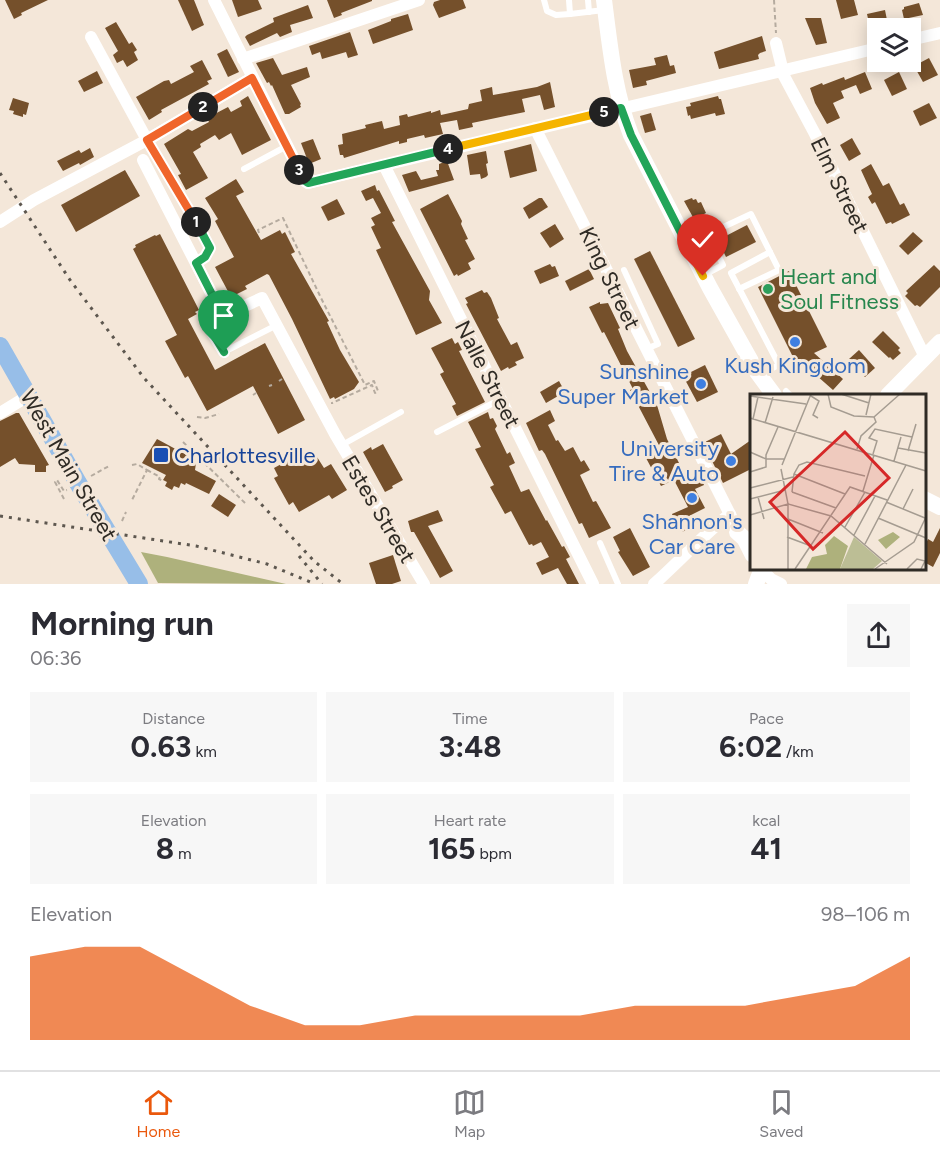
<!DOCTYPE html>
<meta charset="utf-8">
<style>
:root{--surface:#fff;--page:#f7f7f7;--text:#2b2b33;--muted:#7c7c81;--line:#e1e1e2;--accent:#ea580c}
body{margin:0;font-family:Figtree,sans-serif;background:var(--page);color:var(--text);height:100vh;display:flex;flex-direction:column;font-size:22px;white-space:nowrap}
*{box-sizing:border-box;margin:0}
p{font-size:20px;color:var(--muted)}
.icon{flex:none;width:33px;height:33px;fill:none;stroke:currentColor;stroke-width:2;stroke-linecap:round;stroke-linejoin:round}
.map{position:relative;height:584px;overflow:hidden}
.side{display:flex;flex-direction:column;background:var(--surface);flex:1}
.side>*{flex:none}
.fabs{position:absolute;left:867px;top:18px;display:grid;gap:12px}
.fabs a{display:grid;place-items:center;width:54px;height:54px;border-radius:0px;background:var(--surface);box-shadow:0 3px 15px #0003;font-size:30px}
.pin{position:absolute;display:grid;place-items:center;width:51px;height:51px;color:#fff;margin:-62px -26px;border-radius:50% 50% 50% 0;rotate:-45deg;box-shadow:0 0 6px #0007}
.pin .icon{rotate:45deg}
.km{position:absolute;width:30px;height:30px;margin:-15px;border-radius:50%;background:#222;color:#fff;font-size:16px;line-height:30px;text-align:center}
.round{display:grid;place-items:center;flex:none;width:63px;height:63px;border-radius:0px;background:var(--page)}
.overview{display:flex;align-items:center;justify-content:space-between;height:102px;padding:0 30px}
h1{font-size:33px;font-weight:700;line-height:45px}
.figures{display:grid;grid-template-columns:repeat(3,1fr);gap:9px;height:102px;padding:6px 30px}
.figures div{display:grid;align-content:center;border-radius:0px;background:var(--page);text-align:center}
.figures b{font-size:30px;font-weight:700}
.figures small{font-size:16px;font-weight:400}
.figures p{font-size:16px}
.chart{height:168px;padding:12px 30px}
.chart p{display:flex;justify-content:space-between}
.chart svg{width:100%;height:108px;margin-top:6px;fill:var(--accent);opacity:.7}
.dock{display:flex;justify-content:space-around;align-items:center;height:84px;border-top:2px solid var(--line);background:var(--surface);font-size:16px;color:var(--muted)}
.dock a{display:grid;justify-items:center;gap:3px}
.dock .on{color:var(--accent)}
.map>svg:first-child{display:block}
</style>
<div class="map">
<svg width="940" height="584" viewBox="0 0 940 584">
<rect width="100%" height="100%" fill="#f4e7d9"/>
<path fill="#aeb17c" d="M 141,552 L 167,557 L 286,584 L 158,583 Z"/>
<g fill="#75502b">
<path d="M 5,0 L 48,0 L 21,13 L 22,15 L 14,19 Z"/>
<path d="M 178,0 L 194,0 L 204,25 L 192,31 Z"/>
<path d="M 232,0 L 258,0 L 262,9 L 238,17 Z"/>
<path d="M 327,0 L 372,0 L 372,1 L 341,13 L 342,15 L 334,18 Z"/>
<path d="M 440,0 L 463,0 L 466,8 L 439,18 L 433,5 L 434,2 Z"/>
<path d="M 836,0 L 854,0 L 858,15 L 841,19 Z"/>
<path d="M 919,3 L 923,15 L 904,19 L 902,10 L 904,9 L 904,7 Z"/>
<path d="M 308,5 L 313,18 L 290,25 L 292,32 L 280,37 L 277,33 L 250,46 L 245,37 L 247,35 L 274,22 L 273,18 Z"/>
<path d="M 885,10 L 888,25 L 880,26 L 881,28 L 870,28 L 867,14 Z"/>
<path d="M 408,14 L 413,30 L 373,44 L 368,30 L 391,21 L 391,19 Z"/>
<path d="M 805,18 L 821,18 L 827,43 L 816,45 Z"/>
<path d="M 116,22 L 129,44 L 132,42 L 137,50 L 134,52 L 138,60 L 127,67 L 123,60 L 117,63 L 113,55 L 118,51 L 105,28 Z"/>
<path d="M 350,32 L 358,55 L 348,58 L 346,52 L 322,59 L 320,52 L 312,55 L 309,46 Z"/>
<path d="M 762,36 L 766,51 L 760,53 L 758,55 L 759,59 L 719,69 L 714,52 Z"/>
<path d="M 227,49 L 239,72 L 228,77 L 217,54 Z"/>
<path d="M 667,55 L 670,66 L 674,65 L 676,73 L 646,81 L 647,85 L 633,88 L 629,70 L 656,65 L 654,58 Z"/>
<path d="M 273,58 L 282,75 L 307,67 L 310,77 L 291,85 L 301,104 L 300,105 L 301,107 L 289,114 L 285,114 L 272,85 L 271,86 L 269,82 L 267,83 L 256,63 Z"/>
<path d="M 929,58 L 938,75 L 923,82 L 914,66 Z"/>
<path d="M 202,60 L 212,79 L 207,81 L 209,84 L 161,110 L 162,112 L 149,120 L 136,97 L 164,81 L 169,80 L 171,84 L 194,72 L 190,66 Z"/>
<path d="M 97,71 L 103,83 L 84,92 L 78,81 Z"/>
<path d="M 865,72 L 872,89 L 860,94 L 856,85 L 841,91 L 844,98 L 833,103 L 840,118 L 827,124 L 815,103 L 810,88 L 822,83 L 823,85 L 844,77 L 845,80 Z"/>
<path d="M 899,72 L 907,89 L 892,96 L 884,80 Z"/>
<path d="M 550,82 L 555,107 L 544,110 L 540,95 L 522,99 L 525,112 L 472,123 L 473,127 L 459,130 L 457,120 L 440,123 L 443,134 L 425,138 L 424,135 L 407,139 L 407,142 L 399,144 L 399,141 L 344,158 L 343,155 L 340,155 L 338,145 L 343,144 L 342,134 L 366,128 L 365,125 L 382,121 L 384,129 L 400,125 L 399,116 L 407,114 L 408,117 L 431,111 L 431,113 L 440,110 L 441,115 L 468,109 L 469,104 L 482,101 L 480,90 L 492,87 L 493,95 L 537,87 Z"/>
<path d="M 248,96 L 271,140 L 242,155 L 231,133 L 219,140 L 215,135 L 200,144 L 201,147 L 193,152 L 208,178 L 186,190 L 178,175 L 181,174 L 164,144 L 188,129 L 192,131 L 209,122 L 207,118 L 228,107 L 231,112 L 242,106 L 240,101 Z"/>
<path d="M 718,96 L 719,99 L 721,99 L 725,114 L 716,116 L 715,113 L 691,119 L 690,115 L 688,116 L 686,107 L 691,106 L 690,103 Z"/>
<path d="M 13,98 L 29,103 L 26,115 L 23,114 L 23,117 L 13,114 L 14,111 L 9,110 Z"/>
<path d="M 929,103 L 937,118 L 920,126 L 913,111 Z"/>
<path d="M 651,113 L 656,130 L 645,133 L 640,116 Z"/>
<path d="M 852,138 L 861,154 L 849,161 L 840,145 Z"/>
<path d="M 313,139 L 321,159 L 309,164 L 301,143 Z"/>
<path d="M 531,144 L 537,171 L 510,178 L 504,151 Z"/>
<path d="M 90,148 L 94,157 L 80,165 L 79,163 L 63,171 L 57,161 L 79,150 L 81,153 Z"/>
<path d="M 486,151 L 488,163 L 486,164 L 488,175 L 486,177 L 481,179 L 480,174 L 470,175 L 467,155 Z"/>
<path d="M 447,161 L 454,180 L 409,192 L 402,175 L 416,171 L 421,180 L 438,176 L 436,170 L 439,170 L 439,164 Z"/>
<path d="M 871,164 L 883,186 L 889,183 L 900,205 L 904,203 L 910,215 L 892,224 L 891,222 L 886,224 L 875,202 L 872,204 L 868,197 L 872,194 L 861,170 Z"/>
<path d="M 125,170 L 140,196 L 76,232 L 61,205 Z"/>
<path d="M 236,179 L 244,192 L 236,196 L 261,240 L 280,230 L 282,234 L 285,232 L 295,252 L 291,254 L 329,321 L 327,322 L 340,350 L 359,382 L 354,389 L 335,399 L 334,397 L 330,399 L 292,319 L 269,275 L 267,274 L 245,286 L 247,289 L 231,297 L 215,267 L 234,257 L 215,221 L 218,219 L 205,198 Z"/>
<path d="M 375,185 L 377,191 L 379,190 L 395,221 L 392,222 L 430,291 L 429,300 L 442,323 L 416,335 L 376,250 L 381,248 L 371,227 L 375,225 L 371,218 L 381,213 L 373,198 L 366,201 L 361,191 Z"/>
<path d="M 448,194 L 462,221 L 461,224 L 468,239 L 465,240 L 475,259 L 468,263 L 471,269 L 458,276 L 457,274 L 454,276 L 420,209 Z"/>
<path d="M 539,198 L 542,198 L 548,207 L 529,219 L 523,208 Z"/>
<path d="M 692,198 L 693,200 L 696,199 L 698,203 L 701,202 L 706,213 L 694,219 L 684,201 Z"/>
<path d="M 337,199 L 345,214 L 328,221 L 321,207 Z"/>
<path d="M 555,224 L 564,239 L 550,248 L 540,233 Z"/>
<path d="M 747,225 L 756,242 L 726,257 L 718,240 Z"/>
<path d="M 913,232 L 923,241 L 908,255 L 899,246 Z"/>
<path d="M 160,234 L 199,310 L 195,312 L 197,314 L 188,319 L 215,370 L 265,343 L 305,420 L 278,434 L 253,386 L 207,411 L 188,376 L 185,378 L 165,341 L 177,335 L 133,249 L 136,247 L 135,245 L 155,235 L 156,236 Z"/>
<path d="M 650,251 L 695,339 L 678,347 L 634,259 Z"/>
<path d="M 550,264 L 552,267 L 555,266 L 559,276 L 540,284 L 534,271 Z"/>
<path d="M 934,265 L 940,271 L 940,287 L 920,307 L 917,305 L 915,306 L 905,296 L 908,293 L 906,291 Z"/>
<path d="M 589,269 L 594,279 L 570,291 L 565,281 Z"/>
<path d="M 789,271 L 827,347 L 814,353 L 843,379 L 833,390 L 800,361 L 796,363 L 758,287 Z"/>
<path d="M 482,290 L 484,293 L 487,292 L 491,298 L 499,318 L 497,319 L 511,345 L 517,342 L 524,358 L 515,362 L 517,365 L 509,369 L 508,367 L 501,371 L 466,304 L 468,303 L 465,298 Z"/>
<path d="M 600,302 L 600,304 L 608,303 L 620,328 L 618,329 L 627,351 L 657,405 L 667,439 L 689,483 L 701,477 L 704,485 L 695,489 L 705,508 L 687,517 L 691,528 L 682,532 L 680,530 L 678,531 L 672,514 L 688,507 L 674,480 L 661,486 L 646,458 L 662,451 L 630,390 L 633,389 L 604,332 L 602,333 L 589,307 Z"/>
<path d="M 883,331 L 900,348 L 898,350 L 901,353 L 893,360 L 890,357 L 889,358 L 872,342 Z"/>
<path d="M 452,338 L 455,344 L 458,342 L 462,350 L 459,351 L 485,402 L 457,416 L 452,406 L 456,404 L 440,374 L 444,372 L 431,348 Z"/>
<path d="M 859,350 L 875,368 L 865,377 L 849,359 Z"/>
<path d="M 705,365 L 718,392 L 697,402 L 683,376 Z"/>
<path d="M 559,381 L 565,392 L 546,403 L 540,392 Z"/>
<path d="M 550,410 L 555,421 L 548,425 L 556,441 L 558,440 L 565,451 L 573,447 L 581,462 L 584,460 L 590,470 L 580,475 L 593,502 L 596,501 L 611,528 L 589,538 L 582,523 L 579,524 L 545,454 L 542,450 L 539,451 L 526,423 Z"/>
<path d="M 488,412 L 490,419 L 493,418 L 497,426 L 495,429 L 507,454 L 510,452 L 515,463 L 509,466 L 521,492 L 529,489 L 546,521 L 547,520 L 562,547 L 564,546 L 570,557 L 566,559 L 579,584 L 567,584 L 558,568 L 542,575 L 536,563 L 549,557 L 541,542 L 533,546 L 532,544 L 529,545 L 511,511 L 505,514 L 490,487 L 494,485 L 475,449 L 481,447 L 468,422 Z"/>
<path d="M 16,413 L 19,413 L 49,465 L 46,466 L 46,472 L 35,472 L 35,465 L 19,464 L 15,458 L 0,467 L 0,421 Z"/>
<path d="M 721,434 L 731,454 L 751,440 L 751,469 L 723,483 L 703,443 Z"/>
<path d="M 157,439 L 194,459 L 193,461 L 196,463 L 195,470 L 216,481 L 209,494 L 186,483 L 185,485 L 181,483 L 179,488 L 174,486 L 172,490 L 165,486 L 167,482 L 163,480 L 166,475 L 142,463 Z"/>
<path d="M 383,444 L 403,480 L 392,486 L 393,488 L 385,492 L 363,452 L 371,447 L 372,450 Z"/>
<path d="M 296,456 L 300,463 L 304,461 L 305,464 L 317,457 L 324,468 L 331,464 L 347,490 L 332,499 L 329,495 L 299,512 L 293,502 L 289,505 L 274,478 L 278,476 L 274,468 Z"/>
<path d="M 219,494 L 236,505 L 228,517 L 211,506 Z"/>
<path d="M 438,510 L 443,521 L 428,526 L 453,571 L 440,578 L 414,532 L 411,532 L 408,521 Z"/>
<path d="M 630,528 L 650,567 L 633,576 L 618,552 L 620,551 L 613,537 Z"/>
<path d="M 940,528 L 940,553 L 933,567 L 924,562 L 924,548 L 928,539 L 933,542 Z"/>
<path d="M 393,555 L 401,581 L 392,584 L 376,584 L 369,563 Z"/>
</g>
<g fill="none" stroke-linecap="round" stroke-linejoin="round">
<g stroke="#b5ab9f" stroke-width="2" stroke-dasharray="4.5 3" stroke-linecap="butt">
<path d="M 774,0 L 776,33"/>
<path d="M 259,233 L 258,230 L 283,218 L 321,298 L 365,385 L 374,381 L 378,391 L 375,393 L 372,385 L 332,403 L 332,404"/>
<path d="M 279,381 L 282,379"/>
<path d="M 269,386 L 272,385"/>
<path d="M 253,395 L 256,393"/>
<path d="M 197,417 L 205,418 L 219,414"/>
<path d="M 183,442 L 246,504"/>
<path d="M 132,465 L 137,464 L 147,470 L 132,500"/>
<path d="M 147,470 L 160,477 L 159,479 L 163,481"/>
<path d="M 91,476 L 109,466"/>
<path d="M 64,499 L 55,482 L 57,480 L 64,491 L 67,490"/>
<path d="M 122,521 L 126,512"/>
</g>
<g stroke="#fff" stroke-width="6">
<path d="M 544,0 L 547,11 L 556,15 L 570,14"/>
<path d="M 569,0 L 570,14 L 604,10"/>
<path d="M 588,0 L 589,12"/>
<path d="M 147,140 L 208,244 C 212,254 204,258 196,263"/>
<path d="M 244,169 L 287,146"/>
<path d="M 687,244 L 751,214 L 779,270 L 739,289"/>
<path d="M 624,270 L 658,344 L 646,349"/>
<path d="M 704,275 L 723,265 L 708,234"/>
<path d="M 222,316 L 208,324 L 224,352 L 277,325"/>
<path d="M 760,374 L 779,365 L 731,273 L 770,252"/>
<path d="M 786,391 L 790,395"/>
<path d="M 437,432 L 501,399"/>
<path d="M 342,445 L 401,412"/>
<path d="M 600,543 L 618,584"/>
</g>
<g stroke="#fff" stroke-width="12">
<path d="M 214,0 L 305,181 L 308,183 L 878,48"/>
<path d="M 91,37 L 147,140"/>
<path d="M 910,40 L 940,33"/>
<path d="M 776,43 L 784,76 L 815,134 L 925,357"/>
<path d="M 243,59 L 419,0"/>
<path d="M 535,128 L 751,556"/>
<path d="M 143,160 L 223,316 L 262,298 L 335,434 L 424,584"/>
<path d="M 384,165 L 593,584"/>
<path d="M 0,222 L 34,200 L 147,140 L 252,78"/>
<path d="M 0,413 L 28,396"/>
<path d="M 760,568 L 771,579 L 781,584"/>
<path d="M 654,584 C 680,561 703,535 730,514"/>
</g>
<g stroke="#fff" stroke-width="16">
<path d="M 604,0 C 610,46 614,91 631,135 L 710,288 L 757,372 L 774,395"/>
<path d="M 888,395 L 940,342"/>
<path d="M 924,499 L 940,507"/>
<path d="M 737,532 L 746,540 L 751,541"/>
<path d="M 756,584 L 762,568"/>
</g>
<path stroke="#97bee8" stroke-width="18" d="M 0,346 L 78,483 L 139,584"/>
<g stroke="#5d574f" stroke-width="3" stroke-dasharray="3 6" stroke-linecap="butt">
<path d="M 0,173 L 70,280 L 144,378 L 314,561 L 343,584"/>
<path d="M 0,516 L 196,546 L 267,564 L 315,584"/>
<path d="M 299,556 L 322,584"/>
</g>
</g>
<g fill="none" stroke-linecap="round" stroke-linejoin="round">
<defs>
<path id="split-1" d="M 196,222 L 210,248 L 205,257 L 196,263 L 223,316 L 207,324 L 224,352"/>
<path id="split-2" d="M 196,222 L 147,140 L 203,107"/>
<path id="split-3" d="M 203,107 L 252,78 L 299,170"/>
<path id="split-4" d="M 299,170 L 305,181 L 308,183 L 448,149"/>
<path id="split-5" d="M 448,149 L 604,112"/>
<path id="split-6" d="M 604,112 L 621,108 L 631,135 L 683,237"/>
<path id="split-7" d="M 683,237 L 703,276"/>
</defs>
<use href="#split-1" stroke="#fff" stroke-width="12"/>
<use href="#split-2" stroke="#fff" stroke-width="12"/>
<use href="#split-3" stroke="#fff" stroke-width="12"/>
<use href="#split-4" stroke="#fff" stroke-width="12"/>
<use href="#split-5" stroke="#fff" stroke-width="12"/>
<use href="#split-6" stroke="#fff" stroke-width="12"/>
<use href="#split-7" stroke="#fff" stroke-width="12"/>
<use href="#split-1" stroke="#22a559" stroke-width="8"/>
<use href="#split-2" stroke="#f0652b" stroke-width="8"/>
<use href="#split-3" stroke="#f0652b" stroke-width="8"/>
<use href="#split-4" stroke="#22a559" stroke-width="8"/>
<use href="#split-5" stroke="#f5b400" stroke-width="8"/>
<use href="#split-6" stroke="#22a559" stroke-width="8"/>
<use href="#split-7" stroke="#f5b400" stroke-width="8"/>
</g>
<circle fill="#2e9e5b" stroke="#f4e7d9" stroke-width="2" cx="768" cy="289" r="6"/>
<g fill="#3f7fe0" stroke="#f4e7d9" stroke-width="2">
<circle cx="795" cy="342" r="6"/>
<circle cx="701" cy="384" r="6"/>
<circle cx="731" cy="461" r="6"/>
<circle cx="692" cy="498" r="6"/>
</g>
<rect fill="#1a4fb4" stroke="#f4e7d9" stroke-width="2" x="153" y="447" width="16" height="16" rx="3"/>
<g text-anchor="middle" stroke-width="6" stroke-linejoin="round" paint-order="stroke">
<g font-size="22" fill="#2f2b25" stroke="#f4e7d9">
<text transform="translate(840 185) rotate(64)" y="8">Elm Street</text>
<text transform="translate(610 278) rotate(64)" y="8">King Street</text>
<text transform="translate(488 374) rotate(63)" y="8">Nalle Street</text>
<text transform="translate(69 465) rotate(60)" y="8">West Main Street</text>
<text transform="translate(379 509) rotate(59)" y="8">Estes Street</text>
</g>
<g font-size="22" fill="#27864d" stroke="#f4e7d9" text-anchor="start">
<text x="780" y="284">Heart and<tspan x="780" dy="25">Soul Fitness</tspan></text>
</g>
<g font-size="22" fill="#366cbe" stroke="#f4e7d9">
<text x="795" y="373">Kush Kingdom</text>
<text x="689" y="379" text-anchor="end">Sunshine<tspan x="689" dy="25">Super Market</tspan></text>
<text x="719" y="456" text-anchor="end">University<tspan x="719" dy="25">Tire &amp; Auto</tspan></text>
<text x="692" y="529">Shannon's<tspan x="692" dy="25">Car Care</tspan></text>
</g>
<g font-size="22" fill="#164399" stroke="#f4e7d9" text-anchor="start">
<text x="174" y="463">Charlottesville</text>
</g>
</g>
<g transform="translate(750 394)">
<rect width="176" height="176" fill="#f4e7d9"/>
<path d="M 104,143 L 132,167 L 123,175 L 90,175 Z" fill="#bcbe95"/>
<path d="M 143,138 L 150,143 L 136,155 L 128,146 ZM 84,142 L 98,152 L 90,175 L 56,175 L 62,163 L 77,160 L 75,151 Z" fill="#aeb17c"/>
<path fill="none" stroke="#a59c91" stroke-width="1.5" d="M 78,0 L 81,13 L 104,22 L 124,23M 91,0 L 119,9M 0,2 L 56,10M 61,2 L 69,7 L 63,21 L 68,24M 116,21 L 121,0M 124,23 L 150,0M 0,24 L 176,77M 3,25 L 8,3M 15,29 L 23,3M 148,54 L 176,59M 107,55 L 111,42 L 126,28 L 124,23M 158,57 L 166,30M 0,58 L 16,65 L 34,65M 123,60 L 127,47 L 119,44 L 125,35 L 162,43M 144,67 L 151,43M 32,71 L 61,0M 31,75 L 38,110 L 81,122 L 137,170M 0,78 L 16,73 L 16,61 L 28,33M 44,80 L 95,100M 0,94 L 43,83M 113,97 L 124,61M 42,98 L 44,80 L 49,71 L 57,68 L 115,82M 42,98 L 86,114M 8,103 L 14,125M 0,105 L 35,96M 136,108 L 175,124M 153,115 L 163,95M 0,121 L 38,110 L 38,175M 128,124 L 176,144M 38,125 L 73,139M 95,133 L 115,98M 104,141 L 125,102M 37,143 L 61,152M 115,150 L 156,71M 45,175 L 100,93 L 137,106M 125,175 L 164,148 L 176,123M 157,175 L 167,165 L 175,167 L 171,175"/>
<path fill="#d62828" fill-opacity="0.15" stroke="#d62828" stroke-width="3" d="M 95,38 L 139,84 L 63,155 L 20,108 Z"/>
<rect width="176" height="176" fill="none" stroke="#2f2b25" stroke-width="3"/>
</g>
</svg>
<div class="fabs">
<a><svg class="icon" aria-label="layers" viewBox="0 0 24 24"><path d="M12 4l9 5-9 5-9-5zM3 14l9 5 9-5"/></svg></a>
</div>
<div class="pin" style="left:224px;top:352px;background:#1e9e55"><svg class="icon" aria-label="arrive" viewBox="0 0 24 24"><path d="M6 21V4h12l-3 4 3 4H6"/></svg></div>
<div class="pin" style="left:703px;top:276px;background:#d93025"><svg class="icon" aria-label="check" viewBox="0 0 24 24"><path d="M5 12l5 5 9-10"/></svg></div>
<b class="km" style="left:196px;top:222px">1</b>
<b class="km" style="left:203px;top:107px">2</b>
<b class="km" style="left:299px;top:170px">3</b>
<b class="km" style="left:448px;top:149px">4</b>
<b class="km" style="left:604px;top:112px">5</b>
</div>
<section class="side">
<div class="overview"><div><h1>Morning run</h1><p>06:36</p></div><a class="round"><svg class="icon" aria-label="share" viewBox="0 0 24 24"><path d="M12 15V3M7 8l5-5 5 5M5 13v7h14v-7"/></svg></a></div>
<div class="figures">
<div><p>Distance</p><b>0.63<small> km</small></b></div>
<div><p>Time</p><b>3:48</b></div>
<div><p>Pace</p><b>6:02<small> /km</small></b></div>
</div>
<div class="figures">
<div><p>Elevation</p><b>8<small> m</small></b></div>
<div><p>Heart rate</p><b>165<small> bpm</small></b></div>
<div><p>kcal</p><b>41</b></div>
</div>
<div class="chart"><p><span>Elevation</span>98–106 m</p>
<svg viewBox="0 0 160 44" preserveAspectRatio="none"><path d="M0 44V10L10 6L20 6L30 18L40 30L50 38L60 38L70 34L80 34L90 34L100 34L110 30L120 30L130 30L140 26L150 22L160 10V44z"/></svg>
</div>
</section>
<nav class="dock">
<a class="on"><svg class="icon" aria-label="home" viewBox="0 0 24 24"><path d="M3 11l9-7 9 7M6 9v11h12V9"/></svg>Home</a>
<a><svg class="icon" aria-label="map" viewBox="0 0 24 24"><path d="M3 6l6-2 6 2 6-2v14l-6 2-6-2-6 2zM9 4v14M15 6v14"/></svg>Map</a>
<a><svg class="icon" aria-label="saved" viewBox="0 0 24 24"><path d="M7 4h10v16l-5-4-5 4z"/></svg>Saved</a>
</nav>
